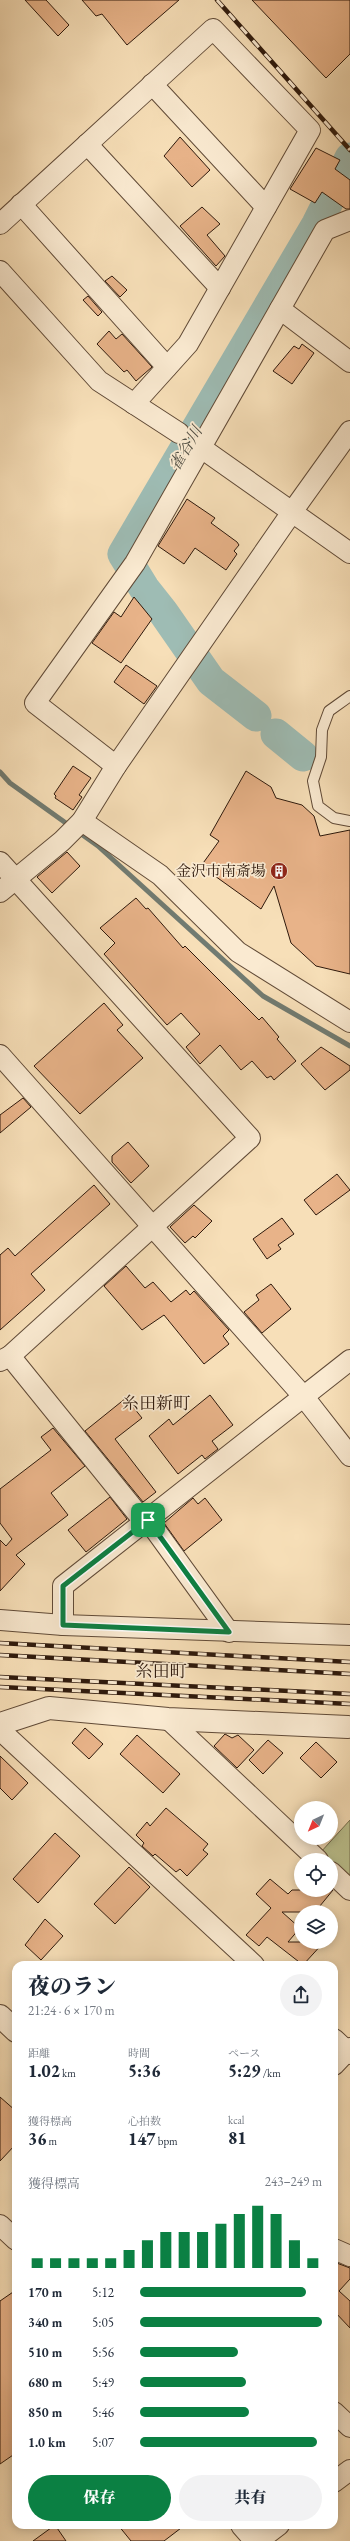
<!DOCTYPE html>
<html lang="ja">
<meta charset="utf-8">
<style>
:root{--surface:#fff;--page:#f2f2f3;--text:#1f2937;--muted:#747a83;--accent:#0b8043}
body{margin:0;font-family:"EB Garamond","Noto Serif JP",serif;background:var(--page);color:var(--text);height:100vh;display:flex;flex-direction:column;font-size:15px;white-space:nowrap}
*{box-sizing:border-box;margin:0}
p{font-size:13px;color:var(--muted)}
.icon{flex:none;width:22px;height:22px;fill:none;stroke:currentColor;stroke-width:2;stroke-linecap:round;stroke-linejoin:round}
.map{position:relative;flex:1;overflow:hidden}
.details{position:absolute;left:12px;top:1961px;width:326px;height:568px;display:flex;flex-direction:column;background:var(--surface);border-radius:12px;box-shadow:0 2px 10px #0003}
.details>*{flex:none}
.needle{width:26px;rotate:223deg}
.controls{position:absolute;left:294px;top:1801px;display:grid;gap:8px}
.controls a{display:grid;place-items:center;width:44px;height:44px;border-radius:50%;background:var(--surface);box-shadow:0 2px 10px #0003;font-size:20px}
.pin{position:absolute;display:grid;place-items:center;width:34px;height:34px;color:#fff;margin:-17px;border-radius:8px;box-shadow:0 2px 6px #0006}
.round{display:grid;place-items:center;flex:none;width:42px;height:42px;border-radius:21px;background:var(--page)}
.head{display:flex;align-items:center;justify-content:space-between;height:68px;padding:0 16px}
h1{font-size:22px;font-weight:800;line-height:30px}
.figures{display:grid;grid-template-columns:repeat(3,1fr);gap:6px;height:68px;padding:4px 16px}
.figures div{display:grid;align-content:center}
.figures b{font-size:17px;font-weight:800}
.figures small{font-size:11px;font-weight:400}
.figures p{font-size:11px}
.chart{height:112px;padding:8px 16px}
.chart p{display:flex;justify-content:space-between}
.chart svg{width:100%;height:72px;margin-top:4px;stroke:var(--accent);stroke-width:6}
.cta{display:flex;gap:8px;margin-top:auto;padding:8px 16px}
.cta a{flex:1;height:46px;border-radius:24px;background:var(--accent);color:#fff;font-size:16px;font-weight:800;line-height:46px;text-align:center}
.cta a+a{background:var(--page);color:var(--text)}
ul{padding:0 16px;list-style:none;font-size:13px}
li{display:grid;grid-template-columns:64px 48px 1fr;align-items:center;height:30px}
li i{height:10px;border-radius:5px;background:var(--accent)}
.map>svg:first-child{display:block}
</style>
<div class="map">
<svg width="350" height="2541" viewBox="0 0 350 2541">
<rect width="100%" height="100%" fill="#f7dfb8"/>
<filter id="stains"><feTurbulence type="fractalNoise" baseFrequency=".005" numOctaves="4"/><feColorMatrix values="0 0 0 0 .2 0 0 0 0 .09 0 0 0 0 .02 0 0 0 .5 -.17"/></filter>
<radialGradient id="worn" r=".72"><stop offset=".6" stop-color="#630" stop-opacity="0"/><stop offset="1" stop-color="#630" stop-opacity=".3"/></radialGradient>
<path fill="#bcc28f" stroke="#756e4e" d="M 350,1820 L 350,1880 L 331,1863 L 331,1860 L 328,1860 L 320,1853 Z"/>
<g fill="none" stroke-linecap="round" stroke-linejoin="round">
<g stroke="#717b71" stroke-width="5">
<path d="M 0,772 L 10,783 L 70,826"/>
<path d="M 77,831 L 98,846 L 263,996 L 350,1046"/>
</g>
<g stroke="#9ebcb4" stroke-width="31">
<path d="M 256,716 L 211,681 L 163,612 L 144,588 L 123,554 L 317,224 L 350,158"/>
<path d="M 276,734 L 303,756"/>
</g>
</g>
<g fill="#e8b389" stroke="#2e190c">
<path d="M 25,0 L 46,0 L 69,25 L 58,36 Z"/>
<path d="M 82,0 L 179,0 L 127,45 L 102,14 L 96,16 Z"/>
<path d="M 252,0 L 350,0 L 350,54 L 326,78 Z"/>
<path d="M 180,137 L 210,170 L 192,187 L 164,156 Z"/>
<path d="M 316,148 L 340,160 L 335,169 L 350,180 L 350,209 L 346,209 L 322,192 L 315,203 L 290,189 Z"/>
<path d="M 202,207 L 220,224 L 207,235 L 225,256 L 216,266 L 180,226 Z"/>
<path d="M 112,276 L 127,290 L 120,297 L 105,281 Z"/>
<path d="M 88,296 L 102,312 L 98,316 L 83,300 Z"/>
<path d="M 109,331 L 116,339 L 122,334 L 152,367 L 136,381 L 127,370 L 124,372 L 97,344 Z"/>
<path d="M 302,344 L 314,353 L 292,384 L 273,371 L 294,346 L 299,349 Z"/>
<path d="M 187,499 L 215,518 L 211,523 L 237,542 L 239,545 L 234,551 L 237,554 L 226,570 L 195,548 L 184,564 L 158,546 Z"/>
<path d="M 134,597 L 152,619 L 121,663 L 92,643 L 114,612 L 121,617 Z"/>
<path d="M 126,665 L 157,686 L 144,704 L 114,682 Z"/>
<path d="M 73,766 L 91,778 L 79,795 L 82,797 L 73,810 L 55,798 L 56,796 L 54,794 Z"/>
<path d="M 246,771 L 271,787 L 276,798 L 302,805 L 314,816 L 320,836 L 350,830 L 350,974 L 316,966 L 291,943 L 274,886 L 261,909 L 201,866 L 219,841 L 210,835 Z"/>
<path d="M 67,852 L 80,866 L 52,893 L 37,877 Z"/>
<path d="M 136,898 L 146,909 L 148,908 L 183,948 L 185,946 L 259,1020 L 262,1017 L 279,1037 L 277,1039 L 296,1061 L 274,1080 L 271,1076 L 267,1078 L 252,1061 L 241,1070 L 220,1045 L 200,1064 L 186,1047 L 200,1034 L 181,1013 L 167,1025 L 104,954 L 115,943 L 100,928 Z"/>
<path d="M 104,1003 L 123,1025 L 117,1030 L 143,1058 L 80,1114 L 34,1066 Z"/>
<path d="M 321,1047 L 350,1066 L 350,1070 L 325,1090 L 301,1064 Z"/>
<path d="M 23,1098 L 31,1107 L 0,1133 L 0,1115 Z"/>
<path d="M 128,1142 L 149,1166 L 131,1183 L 112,1162 L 112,1156 Z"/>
<path d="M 337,1174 L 350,1190 L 316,1215 L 304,1200 Z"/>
<path d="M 94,1185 L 110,1204 L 31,1274 L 45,1290 L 0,1330 L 0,1255 L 8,1248 L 15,1256 Z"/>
<path d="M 194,1205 L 212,1221 L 195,1238 L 193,1236 L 185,1243 L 170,1227 Z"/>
<path d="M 282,1218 L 294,1234 L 278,1245 L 281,1249 L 267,1259 L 253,1239 Z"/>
<path d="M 126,1266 L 145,1288 L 153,1282 L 171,1302 L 186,1290 L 190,1295 L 194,1291 L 229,1330 L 223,1336 L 229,1344 L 204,1364 L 164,1315 L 142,1330 L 104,1286 Z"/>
<path d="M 271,1284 L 291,1309 L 262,1333 L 244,1312 L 259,1300 L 256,1295 Z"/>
<path d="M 210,1395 L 233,1425 L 212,1441 L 218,1449 L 205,1459 L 202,1455 L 178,1474 L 149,1436 L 169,1419 L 173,1425 Z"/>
<path d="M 126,1398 L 142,1418 L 115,1439 L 156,1492 L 143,1502 L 85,1431 Z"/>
<path d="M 53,1428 L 85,1466 L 51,1493 L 68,1515 L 16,1555 L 25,1564 L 0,1591 L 0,1540 L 6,1546 L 12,1539 L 0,1523 L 0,1489 L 51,1450 L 41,1437 Z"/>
<path d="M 110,1497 L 127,1519 L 86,1552 L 68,1530 Z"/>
<path d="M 193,1498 L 198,1504 L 205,1498 L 222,1520 L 184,1551 L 164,1523 Z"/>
<path d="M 85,1728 L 103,1744 L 89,1759 L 72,1743 Z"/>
<path d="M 225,1734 L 232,1738 L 238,1735 L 254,1750 L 237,1768 L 214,1746 Z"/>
<path d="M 137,1735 L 180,1774 L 163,1793 L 120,1754 Z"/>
<path d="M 268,1740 L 283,1753 L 263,1774 L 249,1760 Z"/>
<path d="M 316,1742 L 337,1762 L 321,1778 L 300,1758 Z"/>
<path d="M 0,1756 L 28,1783 L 12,1800 L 0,1788 Z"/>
<path d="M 166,1808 L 208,1844 L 203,1850 L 208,1854 L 187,1876 L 180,1869 L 176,1872 L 155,1854 L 153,1856 L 142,1846 L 144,1843 L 136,1835 L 147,1822 L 150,1826 Z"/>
<path d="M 55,1833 L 80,1856 L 38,1903 L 13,1879 Z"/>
<path d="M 129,1867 L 150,1887 L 115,1924 L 94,1904 Z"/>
<path d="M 270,1879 L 288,1894 L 292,1890 L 333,1890 L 315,1912 L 282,1912 L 300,1928 L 288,1942 L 324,1942 L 303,1965 L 267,1937 L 259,1946 L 246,1935 L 271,1908 L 256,1894 Z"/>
<path d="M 45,1919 L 63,1936 L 41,1960 L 25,1945 Z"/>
<path d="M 0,2097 L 16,2111 L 16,2144 L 0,2161 Z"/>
<path d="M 334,2262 L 350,2268 L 350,2279 L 339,2291 L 350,2301 L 350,2328 L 334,2311 Z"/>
<path d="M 16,2290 L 16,2453 L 0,2464 L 0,2301 Z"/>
<path d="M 55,2525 L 66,2541 L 33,2541 Z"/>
<path d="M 118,2525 L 185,2525 L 164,2541 L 131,2541 Z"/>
</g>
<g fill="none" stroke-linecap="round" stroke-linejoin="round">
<defs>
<path id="service" d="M 350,696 L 329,711 L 322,730 L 321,757 L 313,781 L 318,806 L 334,818 L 350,821"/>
<g id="minor">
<path d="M 152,84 L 266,207"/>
<path d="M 87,144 L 220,288"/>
<path d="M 21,204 L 167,367"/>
<path d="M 0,224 L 213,29 L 310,130 L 188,344 L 134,404"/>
<path d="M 0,271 L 99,381 L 179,433"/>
<path d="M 280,309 L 350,362"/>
<path d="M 200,447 L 292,512 L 350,431"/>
<path d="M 116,766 L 35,703 L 135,563 L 325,230 L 350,220"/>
<path d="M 82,821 L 160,875 L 238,952 L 350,1022"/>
<path d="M 0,862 L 250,1138 L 10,1356"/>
<path d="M 0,892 L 62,841 L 82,821 L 116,766 L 292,512 L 350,553"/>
<path d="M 0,1055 L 304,1397 L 350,1456"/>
<path d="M 0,1361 L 10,1356 L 137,1513 L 148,1520 L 229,1632"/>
<path d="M 0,1620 L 63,1625 L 350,1635"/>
<path d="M 63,1625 L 63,1586 L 350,1360"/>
<path d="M 168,1719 L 318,1860"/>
<path d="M 0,1730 L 254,1965"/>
<path d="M 331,1872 L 350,1890"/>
<path d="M 334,2039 L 350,2054"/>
<path d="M 334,2065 L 350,2048"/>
<path d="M 0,2225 L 16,2240"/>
<path d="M 334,2249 L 350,2256"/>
<path d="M 334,2412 L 350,2427"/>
<path d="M 334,2482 L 350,2470"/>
<path d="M 258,2541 L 279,2525"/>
</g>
<g id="tertiary">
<path d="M 0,1724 L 49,1708 L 168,1719 L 348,1727"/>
<path d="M 0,2016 L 16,2031"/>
<path d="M 242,2525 L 256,2541"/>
</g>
</defs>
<use href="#service" stroke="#604a37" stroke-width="12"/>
<use href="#minor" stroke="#604a37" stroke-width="22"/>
<use href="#tertiary" stroke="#604a37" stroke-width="24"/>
<use href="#service" stroke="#faead1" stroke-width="10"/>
<use href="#minor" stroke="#faead1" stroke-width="20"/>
<use href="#tertiary" stroke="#faead1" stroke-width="22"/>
<defs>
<g id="rail">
<path d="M 217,0 L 350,150"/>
<path d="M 0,1643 L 350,1662"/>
<path d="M 0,1655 L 350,1674"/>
<path d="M 0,1677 L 350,1694"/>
<path d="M 0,1687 L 350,1704"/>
</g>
</defs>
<use href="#rail" stroke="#2e190c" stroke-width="4.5"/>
<use href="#rail" stroke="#faead1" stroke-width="3" stroke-dasharray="9" stroke-linecap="butt"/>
</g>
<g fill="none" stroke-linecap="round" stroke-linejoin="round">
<defs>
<path id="route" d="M 148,1520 L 229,1632 L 63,1625 L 63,1586 Z"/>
</defs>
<use href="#route" stroke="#fff" stroke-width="8"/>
<use href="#route" stroke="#0b8043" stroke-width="5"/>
</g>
<defs>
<symbol id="building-disc" viewBox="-11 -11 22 22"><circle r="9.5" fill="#8f2418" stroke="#faead1"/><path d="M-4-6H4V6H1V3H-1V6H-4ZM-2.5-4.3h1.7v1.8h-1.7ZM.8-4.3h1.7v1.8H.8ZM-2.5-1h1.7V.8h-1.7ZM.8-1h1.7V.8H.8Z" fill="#fff"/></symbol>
</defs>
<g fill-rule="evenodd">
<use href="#building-disc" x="269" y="861" width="20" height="20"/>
</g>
<g text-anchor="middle" stroke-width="3.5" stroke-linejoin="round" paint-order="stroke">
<g font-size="15" fill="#2e190c" stroke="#faead1" text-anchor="end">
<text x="266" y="876">金沢市南斎場</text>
</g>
<g font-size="16" font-style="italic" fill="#555247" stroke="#faead1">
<text transform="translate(185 448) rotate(-59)" y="6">雀谷川</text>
</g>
<g font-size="17" fill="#2e190c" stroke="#faead1">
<text x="156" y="1409">糸田新町</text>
<text x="161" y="1677">糸田町</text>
</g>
</g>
<rect width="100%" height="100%" filter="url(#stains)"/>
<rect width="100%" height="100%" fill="url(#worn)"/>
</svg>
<div class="controls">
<a><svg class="needle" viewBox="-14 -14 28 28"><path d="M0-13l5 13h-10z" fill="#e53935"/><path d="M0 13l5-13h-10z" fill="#747a83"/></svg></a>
<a><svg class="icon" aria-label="locate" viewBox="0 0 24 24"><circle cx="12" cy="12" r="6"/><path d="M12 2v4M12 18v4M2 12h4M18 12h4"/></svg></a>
<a><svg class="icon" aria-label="layers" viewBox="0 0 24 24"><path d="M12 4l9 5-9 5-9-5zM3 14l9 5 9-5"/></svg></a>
</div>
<div class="pin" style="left:148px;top:1520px;background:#1e9e55"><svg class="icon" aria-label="arrive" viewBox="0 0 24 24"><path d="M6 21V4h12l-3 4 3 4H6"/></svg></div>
<section class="details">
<div class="head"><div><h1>夜のラン</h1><p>21:24 · 6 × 170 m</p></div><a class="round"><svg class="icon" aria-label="share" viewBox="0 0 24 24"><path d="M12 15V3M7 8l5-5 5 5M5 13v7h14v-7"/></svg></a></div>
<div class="figures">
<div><p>距離</p><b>1.02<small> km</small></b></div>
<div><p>時間</p><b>5:36</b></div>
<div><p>ペース</p><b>5:29<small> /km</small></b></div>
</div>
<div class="figures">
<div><p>獲得標高</p><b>36<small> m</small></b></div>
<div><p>心拍数</p><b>147<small> bpm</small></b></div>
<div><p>kcal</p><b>81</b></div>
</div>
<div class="chart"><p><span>獲得標高</span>243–249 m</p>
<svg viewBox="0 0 160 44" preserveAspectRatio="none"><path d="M5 44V38M15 44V38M25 44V38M35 44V38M45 44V38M55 44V33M65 44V27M75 44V22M85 44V22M95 44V22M105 44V17M115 44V11M125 44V6M135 44V11M145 44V27M155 44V38"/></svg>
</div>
<ul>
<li><b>170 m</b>5:12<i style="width:91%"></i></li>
<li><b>340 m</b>5:05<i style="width:100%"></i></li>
<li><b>510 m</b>5:56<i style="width:54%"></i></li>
<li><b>680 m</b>5:49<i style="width:58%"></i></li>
<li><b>850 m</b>5:46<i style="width:60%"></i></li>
<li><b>1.0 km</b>5:07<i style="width:97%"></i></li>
</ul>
<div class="cta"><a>保存</a><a>共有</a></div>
</section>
</div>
